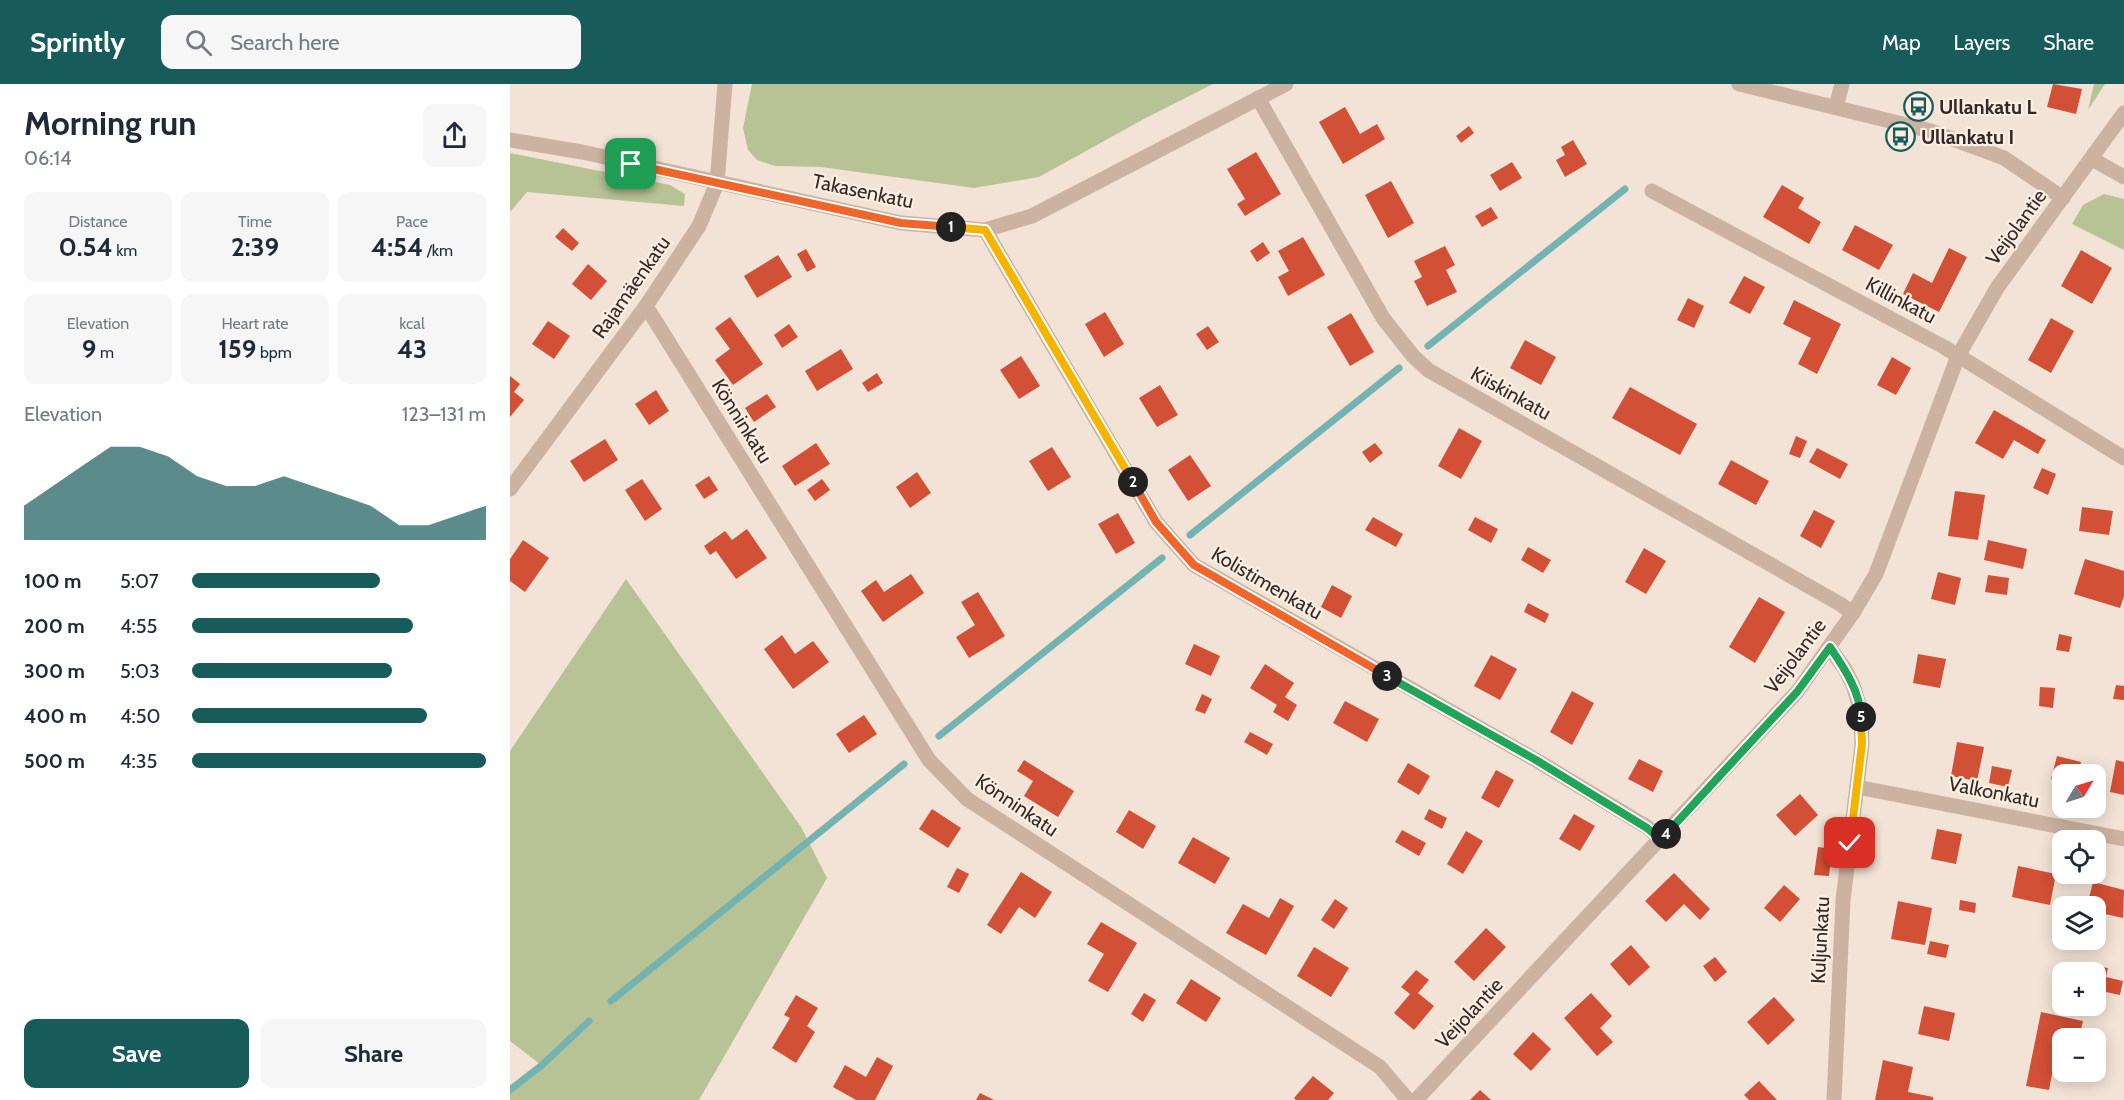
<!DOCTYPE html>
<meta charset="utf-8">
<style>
:root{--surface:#fff;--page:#f6f6f7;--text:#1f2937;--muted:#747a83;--accent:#175b5a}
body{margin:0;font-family:Cabin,sans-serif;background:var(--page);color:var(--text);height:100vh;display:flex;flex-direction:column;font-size:22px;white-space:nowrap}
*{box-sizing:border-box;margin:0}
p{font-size:20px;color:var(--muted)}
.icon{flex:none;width:33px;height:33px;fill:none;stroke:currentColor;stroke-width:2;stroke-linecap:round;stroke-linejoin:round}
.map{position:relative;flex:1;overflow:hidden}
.panel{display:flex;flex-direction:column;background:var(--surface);width:510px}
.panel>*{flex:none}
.needle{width:39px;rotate:52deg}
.buttons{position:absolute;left:1542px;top:680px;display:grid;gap:12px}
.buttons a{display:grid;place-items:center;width:54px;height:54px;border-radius:12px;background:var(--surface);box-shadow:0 3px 15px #0003;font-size:30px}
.pin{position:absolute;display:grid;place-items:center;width:51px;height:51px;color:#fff;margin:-26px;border-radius:12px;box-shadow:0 3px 9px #0006}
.km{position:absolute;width:30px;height:30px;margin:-15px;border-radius:50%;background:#222;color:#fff;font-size:16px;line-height:30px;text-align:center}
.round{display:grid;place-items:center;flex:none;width:63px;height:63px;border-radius:12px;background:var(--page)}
.summary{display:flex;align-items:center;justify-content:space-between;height:102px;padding:0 24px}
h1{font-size:33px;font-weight:700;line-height:45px}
.stats{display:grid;grid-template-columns:repeat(3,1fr);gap:9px;height:102px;padding:6px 24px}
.stats div{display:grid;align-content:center;border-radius:12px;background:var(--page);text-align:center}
.stats b{font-size:26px;font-weight:700}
.stats small{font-size:16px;font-weight:400}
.stats p{font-size:16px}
.chart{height:168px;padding:12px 24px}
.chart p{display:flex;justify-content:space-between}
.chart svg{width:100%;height:108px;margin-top:6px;fill:var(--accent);opacity:.7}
.primary-button{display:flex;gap:12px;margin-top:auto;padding:12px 24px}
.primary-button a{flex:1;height:69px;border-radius:12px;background:var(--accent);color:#fff;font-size:24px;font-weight:700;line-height:69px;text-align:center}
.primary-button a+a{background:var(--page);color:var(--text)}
ul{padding:0 24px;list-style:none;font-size:20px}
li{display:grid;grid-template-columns:96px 72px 1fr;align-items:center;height:45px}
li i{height:15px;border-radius:8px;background:var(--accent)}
header{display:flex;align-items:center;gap:36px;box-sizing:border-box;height:84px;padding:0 30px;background:var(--accent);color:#fff}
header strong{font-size:28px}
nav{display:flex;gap:33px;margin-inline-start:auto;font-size:21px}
.search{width:420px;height:54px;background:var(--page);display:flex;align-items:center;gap:15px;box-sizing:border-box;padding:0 21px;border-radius:12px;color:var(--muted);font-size:22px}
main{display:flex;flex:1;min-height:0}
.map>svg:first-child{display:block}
</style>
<header>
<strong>Sprintly</strong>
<div class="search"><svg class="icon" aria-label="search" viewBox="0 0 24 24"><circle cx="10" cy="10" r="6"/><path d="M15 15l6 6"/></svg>Search here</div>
<nav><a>Map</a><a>Layers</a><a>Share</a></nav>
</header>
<main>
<section class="panel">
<div class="summary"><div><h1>Morning run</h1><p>06:14</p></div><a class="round"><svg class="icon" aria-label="share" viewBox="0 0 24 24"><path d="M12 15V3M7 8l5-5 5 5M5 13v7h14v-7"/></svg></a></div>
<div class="stats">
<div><p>Distance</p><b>0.54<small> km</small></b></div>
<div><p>Time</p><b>2:39</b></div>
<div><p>Pace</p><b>4:54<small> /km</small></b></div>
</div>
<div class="stats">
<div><p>Elevation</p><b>9<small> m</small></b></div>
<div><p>Heart rate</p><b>159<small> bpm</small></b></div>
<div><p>kcal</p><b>43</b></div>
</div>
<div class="chart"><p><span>Elevation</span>123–131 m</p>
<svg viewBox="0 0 160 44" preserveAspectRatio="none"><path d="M0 44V30L10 22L20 14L30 6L40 6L50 10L60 18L70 22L80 22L90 18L100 22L110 26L120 30L130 38L140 38L150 34L160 30V44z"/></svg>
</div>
<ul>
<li><b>100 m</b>5:07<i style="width:64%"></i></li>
<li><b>200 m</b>4:55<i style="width:75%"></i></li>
<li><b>300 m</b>5:03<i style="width:68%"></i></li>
<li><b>400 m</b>4:50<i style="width:80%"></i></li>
<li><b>500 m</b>4:35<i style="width:100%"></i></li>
</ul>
<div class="primary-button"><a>Save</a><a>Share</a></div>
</section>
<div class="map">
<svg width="1614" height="1016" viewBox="0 0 1614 1016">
<rect width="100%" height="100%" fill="#f3e3d6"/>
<g fill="#b7c395">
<path d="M 242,0 L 703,0 L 632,36 L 529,93 L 464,104 L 311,83 L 265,82 L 247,76 L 238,66 L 233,44 Z"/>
<path d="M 1584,0 L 1595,0 L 1578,26 Z"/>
<path d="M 0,69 L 160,101 L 175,110 L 174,122 L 17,108 L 0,128 Z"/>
<path d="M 1594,110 L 1614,115 L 1614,166 L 1562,140 L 1573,121 Z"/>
<path d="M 116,495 L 291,743 L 317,794 L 189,1016 L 0,1016 L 0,1006 L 31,981 L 0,957 L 0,667 Z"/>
</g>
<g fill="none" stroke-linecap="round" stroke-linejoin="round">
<g stroke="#73b3b1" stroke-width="7">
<path d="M 918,262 L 1115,105"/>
<path d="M 680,451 L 889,284"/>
<path d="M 429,652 L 652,474"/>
<path d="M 101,917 L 394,680"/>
<path d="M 0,1006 L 32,981 L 79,937"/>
</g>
</g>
<g fill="#d25036">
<path d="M 1543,0 L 1572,5 L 1566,30 L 1537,23 Z"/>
<path d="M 835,23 L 850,50 L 867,40 L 875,55 L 833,80 L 809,38 Z"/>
<path d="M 959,42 L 964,49 L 951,59 L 946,52 Z"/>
<path d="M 1063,56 L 1077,80 L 1055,93 L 1046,76 L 1055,71 L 1051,63 Z"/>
<path d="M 746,68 L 771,110 L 735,132 L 727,120 L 735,115 L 717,85 Z"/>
<path d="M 1002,78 L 1012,94 L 990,107 L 980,91 Z"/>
<path d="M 881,97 L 904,139 L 878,154 L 855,111 Z"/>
<path d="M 1272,101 L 1294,114 L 1288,124 L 1311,138 L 1299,160 L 1253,133 Z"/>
<path d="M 981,123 L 988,134 L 972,143 L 965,132 Z"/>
<path d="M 1345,141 L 1383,161 L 1369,186 L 1332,166 Z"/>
<path d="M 53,144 L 69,159 L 62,167 L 45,153 Z"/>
<path d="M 793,153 L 815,191 L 778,212 L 768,193 L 779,187 L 768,167 Z"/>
<path d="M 753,158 L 760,169 L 747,178 L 740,167 Z"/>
<path d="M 935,162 L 945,181 L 936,186 L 947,208 L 917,222 L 904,197 L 912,193 L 904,177 Z"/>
<path d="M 1439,164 L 1457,173 L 1429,228 L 1393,210 L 1403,189 L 1422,199 Z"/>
<path d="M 296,165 L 306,183 L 297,188 L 287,170 Z"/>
<path d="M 1571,166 L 1602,184 L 1582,220 L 1551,202 Z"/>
<path d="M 268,171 L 282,193 L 247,214 L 234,192 Z"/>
<path d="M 78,180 L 97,197 L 81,216 L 62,200 Z"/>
<path d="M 1234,192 L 1255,203 L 1240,230 L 1219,219 Z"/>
<path d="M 1178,214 L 1194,222 L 1184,244 L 1167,236 Z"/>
<path d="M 1284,216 L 1331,240 L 1307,290 L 1288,280 L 1301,254 L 1273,240 Z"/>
<path d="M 595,228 L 614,260 L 594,273 L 575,240 Z"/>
<path d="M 841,229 L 864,268 L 840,282 L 817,243 Z"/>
<path d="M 220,233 L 253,280 L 223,301 L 205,276 L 220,265 L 205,244 Z"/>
<path d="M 1541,234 L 1564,247 L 1541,289 L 1518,276 Z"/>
<path d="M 38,237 L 60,252 L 44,275 L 22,260 Z"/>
<path d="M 279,240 L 288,253 L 272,264 L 264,251 Z"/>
<path d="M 698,242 L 709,258 L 697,266 L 686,250 Z"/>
<path d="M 1015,256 L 1046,273 L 1031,301 L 1000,284 Z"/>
<path d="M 331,265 L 343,285 L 307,307 L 295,287 Z"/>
<path d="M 511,272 L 530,302 L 509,315 L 490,286 Z"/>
<path d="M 1382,273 L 1401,284 L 1386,311 L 1367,301 Z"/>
<path d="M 367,289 L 373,299 L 358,308 L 352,299 Z"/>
<path d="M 0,292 L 10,300 L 4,308 L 14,316 L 0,333 Z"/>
<path d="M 650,301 L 668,331 L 647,343 L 629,314 Z"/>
<path d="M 1120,303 L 1187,340 L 1170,371 L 1102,334 Z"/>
<path d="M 146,306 L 159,327 L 139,341 L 125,320 Z"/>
<path d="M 257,310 L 266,323 L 244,338 L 235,324 Z"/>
<path d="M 1484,326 L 1536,356 L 1528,370 L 1504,356 L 1493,375 L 1465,359 Z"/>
<path d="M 949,344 L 972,357 L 951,395 L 928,382 Z"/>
<path d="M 1286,352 L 1297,357 L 1290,374 L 1279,370 Z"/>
<path d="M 95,355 L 108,376 L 74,398 L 60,377 Z"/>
<path d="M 306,359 L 320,380 L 285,402 L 272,382 Z"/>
<path d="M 865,359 L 873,369 L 860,379 L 852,368 Z"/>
<path d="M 542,363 L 561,393 L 538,407 L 519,377 Z"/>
<path d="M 1307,364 L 1338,380 L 1330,395 L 1299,378 Z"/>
<path d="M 680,371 L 701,402 L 678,417 L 658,386 Z"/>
<path d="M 1221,376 L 1259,397 L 1246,421 L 1208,400 Z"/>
<path d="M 1532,384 L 1546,390 L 1538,411 L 1523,404 Z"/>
<path d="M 407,388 L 421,409 L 400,424 L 386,403 Z"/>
<path d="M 199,392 L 208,406 L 194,415 L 185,401 Z"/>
<path d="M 132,395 L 152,425 L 135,437 L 115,406 Z"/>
<path d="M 312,395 L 320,406 L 305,417 L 297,406 Z"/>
<path d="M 1445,407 L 1475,411 L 1468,456 L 1438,452 Z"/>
<path d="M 1572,423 L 1603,427 L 1599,451 L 1569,447 Z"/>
<path d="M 1304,426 L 1325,437 L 1311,464 L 1290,452 Z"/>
<path d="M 608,429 L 625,459 L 606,470 L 588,440 Z"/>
<path d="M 863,433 L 893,450 L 886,463 L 855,446 Z"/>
<path d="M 965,433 L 988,445 L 981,459 L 958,446 Z"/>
<path d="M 237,445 L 257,474 L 226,495 L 206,467 L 200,471 L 194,462 L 215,447 L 222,456 Z"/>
<path d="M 13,456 L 39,474 L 15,508 L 0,497 L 0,475 Z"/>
<path d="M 1478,456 L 1517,465 L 1513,485 L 1474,476 Z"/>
<path d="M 1018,463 L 1041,476 L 1033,489 L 1011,476 Z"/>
<path d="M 1134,464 L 1156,477 L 1136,510 L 1115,498 Z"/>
<path d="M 1575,475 L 1614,487 L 1614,512 L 1610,524 L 1564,510 Z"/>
<path d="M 1428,488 L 1451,494 L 1445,521 L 1421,515 Z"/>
<path d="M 401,490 L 414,509 L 373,538 L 351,507 L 366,496 L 374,508 Z"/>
<path d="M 1478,491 L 1499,494 L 1497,511 L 1475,508 Z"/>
<path d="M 822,501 L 842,512 L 831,534 L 811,523 Z"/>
<path d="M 468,508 L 495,552 L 459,574 L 446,553 L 465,541 L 451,518 Z"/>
<path d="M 1249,513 L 1275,528 L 1245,579 L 1219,563 Z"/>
<path d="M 1018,519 L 1039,530 L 1035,539 L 1014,528 Z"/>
<path d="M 1549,550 L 1562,553 L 1559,568 L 1546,566 Z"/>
<path d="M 272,551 L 285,570 L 303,557 L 319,578 L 283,605 L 254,565 Z"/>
<path d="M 684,560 L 710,572 L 701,592 L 675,580 Z"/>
<path d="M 1408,570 L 1436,575 L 1430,604 L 1403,599 Z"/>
<path d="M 981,571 L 1007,585 L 990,616 L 964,602 Z"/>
<path d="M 755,580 L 784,599 L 775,613 L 787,621 L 778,637 L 763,628 L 767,621 L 740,604 Z"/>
<path d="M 1606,601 L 1614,602 L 1614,616 L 1603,615 Z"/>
<path d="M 1530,603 L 1545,604 L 1543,624 L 1529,622 Z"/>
<path d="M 1062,607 L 1084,619 L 1062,661 L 1040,648 Z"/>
<path d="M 692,610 L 702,615 L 695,630 L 685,626 Z"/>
<path d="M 835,617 L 869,635 L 857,658 L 823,639 Z"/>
<path d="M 354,631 L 367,650 L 339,669 L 326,650 Z"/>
<path d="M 740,648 L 763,660 L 757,671 L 734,658 Z"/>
<path d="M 1447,658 L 1474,663 L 1467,697 L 1441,692 Z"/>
<path d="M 1547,672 L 1571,678 L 1568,690 L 1552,690 L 1552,697 L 1541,695 Z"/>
<path d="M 1129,675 L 1153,687 L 1143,708 L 1118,695 Z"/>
<path d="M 514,676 L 564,707 L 548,733 L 514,712 L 523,697 L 507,687 Z"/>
<path d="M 1606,676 L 1614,678 L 1614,711 L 1600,708 Z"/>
<path d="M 898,679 L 920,692 L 909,711 L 887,698 Z"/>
<path d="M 1482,682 L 1502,686 L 1498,703 L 1479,699 Z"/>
<path d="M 986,686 L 1004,696 L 989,724 L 971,714 Z"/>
<path d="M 1290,710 L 1308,731 L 1285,752 L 1266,731 Z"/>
<path d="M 422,725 L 451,744 L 438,764 L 409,745 Z"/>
<path d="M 919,725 L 937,734 L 932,745 L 914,735 Z"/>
<path d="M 619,726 L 646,742 L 633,765 L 606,748 Z"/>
<path d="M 1064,730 L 1085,742 L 1070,767 L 1049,755 Z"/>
<path d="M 1427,745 L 1452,750 L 1446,780 L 1421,775 Z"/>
<path d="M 892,746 L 916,759 L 909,772 L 885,758 Z"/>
<path d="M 956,747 L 973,757 L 953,790 L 937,780 Z"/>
<path d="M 683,753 L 720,774 L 705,800 L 668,779 Z"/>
<path d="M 1308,763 L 1322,765 L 1319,792 L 1304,791 Z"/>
<path d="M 1508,782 L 1546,790 L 1540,821 L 1502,813 Z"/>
<path d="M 447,784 L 459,790 L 449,809 L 437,803 Z"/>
<path d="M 511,788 L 542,808 L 525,834 L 509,823 L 491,850 L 477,841 Z"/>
<path d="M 1164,789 L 1200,825 L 1190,836 L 1174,820 L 1156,838 L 1135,817 Z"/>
<path d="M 1583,798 L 1614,806 L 1613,834 L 1586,828 L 1586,822 L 1577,822 Z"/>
<path d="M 1274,801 L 1290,815 L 1270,838 L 1254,824 Z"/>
<path d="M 770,814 L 784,822 L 756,871 L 716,849 L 733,820 L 759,834 Z"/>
<path d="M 825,815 L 838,824 L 824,845 L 811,836 Z"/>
<path d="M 1450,816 L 1466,819 L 1465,829 L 1449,826 Z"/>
<path d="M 1388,817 L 1422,824 L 1415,861 L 1381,855 Z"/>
<path d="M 591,838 L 627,859 L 598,908 L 578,897 L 594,870 L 577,860 Z"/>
<path d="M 976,844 L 996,863 L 964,897 L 944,878 Z"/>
<path d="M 1420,857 L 1439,861 L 1436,874 L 1417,870 Z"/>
<path d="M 1121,861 L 1140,883 L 1119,902 L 1100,880 Z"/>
<path d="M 804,863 L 839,884 L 821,913 L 787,892 Z"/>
<path d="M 1205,873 L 1217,888 L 1205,898 L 1193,882 Z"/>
<path d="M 1587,882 L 1598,884 L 1596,893 L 1613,897 L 1610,911 L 1586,906 Z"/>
<path d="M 906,886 L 919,896 L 908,909 L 924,922 L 904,946 L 884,929 L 900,910 L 891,903 Z"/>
<path d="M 681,895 L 711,914 L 696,938 L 666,919 Z"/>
<path d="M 634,909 L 646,916 L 633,938 L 621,930 Z"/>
<path d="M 1081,909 L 1102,932 L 1090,944 L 1103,958 L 1087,972 L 1054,934 Z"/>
<path d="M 286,911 L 308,924 L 297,942 L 305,948 L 286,979 L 262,964 L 280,934 L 274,931 Z"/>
<path d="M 1264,913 L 1285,936 L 1258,961 L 1237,938 Z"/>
<path d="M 1414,922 L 1445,929 L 1439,957 L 1408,950 Z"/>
<path d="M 1531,928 L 1573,937 L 1569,954 L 1552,954 L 1552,965 L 1547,964 L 1539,1006 L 1516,1002 Z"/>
<path d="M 1023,948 L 1041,965 L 1021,987 L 1003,970 Z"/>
<path d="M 367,973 L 383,982 L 365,1016 L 346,1016 L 323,1003 L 335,981 L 356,993 Z"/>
<path d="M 1373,976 L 1403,983 L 1398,1008 L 1423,1013 L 1423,1016 L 1365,1016 Z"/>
<path d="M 803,992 L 824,1009 L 818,1016 L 786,1016 L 784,1014 Z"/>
<path d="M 1249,997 L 1267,1016 L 1239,1016 L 1234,1011 Z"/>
<path d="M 970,1006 L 981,1016 L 960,1016 Z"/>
<path d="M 470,1009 L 484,1016 L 466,1016 Z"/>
</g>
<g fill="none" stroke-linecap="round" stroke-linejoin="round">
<g stroke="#ccb2a1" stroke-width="15">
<path d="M 748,14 L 873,234 L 903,272 L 918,286 L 1330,520 L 1343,529"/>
<path d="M 1326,23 L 1332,0"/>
<path d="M 1142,107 L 1434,263 L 1614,374"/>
<path d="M 475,146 L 646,438 L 684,481 L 1026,676 L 1137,743 L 1151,755"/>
<path d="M 136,222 L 419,676 L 457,715 L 870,983 L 898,1016"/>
<path d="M 0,405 L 136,222 L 189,142 L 207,99 L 215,0"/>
<path d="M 1319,563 L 1335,585 L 1343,601 L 1351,627 L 1352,661 L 1333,816 L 1324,1016"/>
<path d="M 1347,703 L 1614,755"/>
</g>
<g stroke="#ccb2a1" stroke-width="15">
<path d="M 1229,0 L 1421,47 L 1494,74 L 1553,114"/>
<path d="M 0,56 L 72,68 L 391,139 L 475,146 L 522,132 L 776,0"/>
<path d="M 1582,75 L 1614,93"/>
<path d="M 906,1016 L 1287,608 L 1343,529 L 1366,490 L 1448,272 L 1487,204 L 1614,29"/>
</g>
</g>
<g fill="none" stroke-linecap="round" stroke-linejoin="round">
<defs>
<path id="split-1" d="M 121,80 L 391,139 L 441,143"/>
<path id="split-2" d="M 441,143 L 475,146 L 623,398"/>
<path id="split-3" d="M 623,398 L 646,438 L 684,481 L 877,592"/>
<path id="split-4" d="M 877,592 L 1026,676 L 1137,744 L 1150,755 L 1156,750"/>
<path id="split-5" d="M 1156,750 L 1287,608 L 1320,563 C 1334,584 1350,607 1351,633"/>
<path id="split-6" d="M 1340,759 L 1352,660 L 1351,633"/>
</defs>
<use href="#split-1" stroke="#fff" stroke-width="12"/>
<use href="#split-2" stroke="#fff" stroke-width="12"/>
<use href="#split-3" stroke="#fff" stroke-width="12"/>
<use href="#split-4" stroke="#fff" stroke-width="12"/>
<use href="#split-5" stroke="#fff" stroke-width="12"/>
<use href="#split-6" stroke="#fff" stroke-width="12"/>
<use href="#split-1" stroke="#f0652b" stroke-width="8"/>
<use href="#split-2" stroke="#f5b400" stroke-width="8"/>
<use href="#split-3" stroke="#f0652b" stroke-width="8"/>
<use href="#split-4" stroke="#22a559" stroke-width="8"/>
<use href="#split-5" stroke="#22a559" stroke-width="8"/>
<use href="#split-6" stroke="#f5b400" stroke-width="8"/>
</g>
<defs>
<symbol id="bus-ring" viewBox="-11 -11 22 22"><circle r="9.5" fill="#fbeee3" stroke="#175b5a" stroke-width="1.5"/><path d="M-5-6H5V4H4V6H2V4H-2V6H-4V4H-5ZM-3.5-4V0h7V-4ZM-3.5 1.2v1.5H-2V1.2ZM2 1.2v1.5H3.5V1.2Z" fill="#175b5a"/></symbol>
</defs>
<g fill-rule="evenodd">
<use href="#bus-ring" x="1392" y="6" width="33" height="33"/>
<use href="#bus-ring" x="1374" y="36" width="33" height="33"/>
</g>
<g text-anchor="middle" stroke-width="4.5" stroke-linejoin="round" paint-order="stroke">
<g font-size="20" font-weight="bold" fill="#362925" stroke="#fbeee3" text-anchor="start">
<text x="1429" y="30">Ullankatu L</text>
<text x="1411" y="60">Ullankatu I</text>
</g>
<g font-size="20" fill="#362925" stroke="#fbeee3">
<text transform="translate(353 107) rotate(12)" y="7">Takasenkatu</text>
<text transform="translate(1506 143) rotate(-54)" y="7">Veijolantie</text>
<text transform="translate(121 203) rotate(-55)" y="7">Rajamäenkatu</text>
<text transform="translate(1391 216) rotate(28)" y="7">Killinkatu</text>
<text transform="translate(1001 309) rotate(29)" y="7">Kiiskinkatu</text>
<text transform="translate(232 337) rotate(58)" y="7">Könninkatu</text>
<text transform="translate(757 499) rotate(30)" y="7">Kolistimenkatu</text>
<text transform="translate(1285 572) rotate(-53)" y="7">Veijolantie</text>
<text transform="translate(1484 708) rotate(11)" y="7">Valkonkatu</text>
<text transform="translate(507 721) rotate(34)" y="7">Könninkatu</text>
<text transform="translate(1310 856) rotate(-87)" y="7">Kuljunkatu</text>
<text transform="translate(959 929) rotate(-47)" y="7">Veijolantie</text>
</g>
</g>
</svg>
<div class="buttons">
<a><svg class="needle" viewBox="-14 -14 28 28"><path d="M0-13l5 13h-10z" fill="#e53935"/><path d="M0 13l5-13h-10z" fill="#747a83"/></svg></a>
<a><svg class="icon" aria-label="locate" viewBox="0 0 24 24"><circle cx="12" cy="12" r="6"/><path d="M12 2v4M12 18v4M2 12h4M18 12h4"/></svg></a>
<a><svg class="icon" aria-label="layers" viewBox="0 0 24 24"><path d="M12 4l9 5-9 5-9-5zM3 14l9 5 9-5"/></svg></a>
<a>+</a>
<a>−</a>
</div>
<div class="pin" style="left:121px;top:80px;background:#1e9e55"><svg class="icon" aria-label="arrive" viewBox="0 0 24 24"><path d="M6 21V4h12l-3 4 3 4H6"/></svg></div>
<div class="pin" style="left:1340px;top:759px;background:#d93025"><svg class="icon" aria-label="check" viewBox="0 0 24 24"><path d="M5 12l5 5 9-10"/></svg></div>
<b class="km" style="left:441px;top:143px">1</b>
<b class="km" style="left:623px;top:398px">2</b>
<b class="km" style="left:877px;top:592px">3</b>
<b class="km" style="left:1156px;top:750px">4</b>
<b class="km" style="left:1351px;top:633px">5</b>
</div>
</main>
